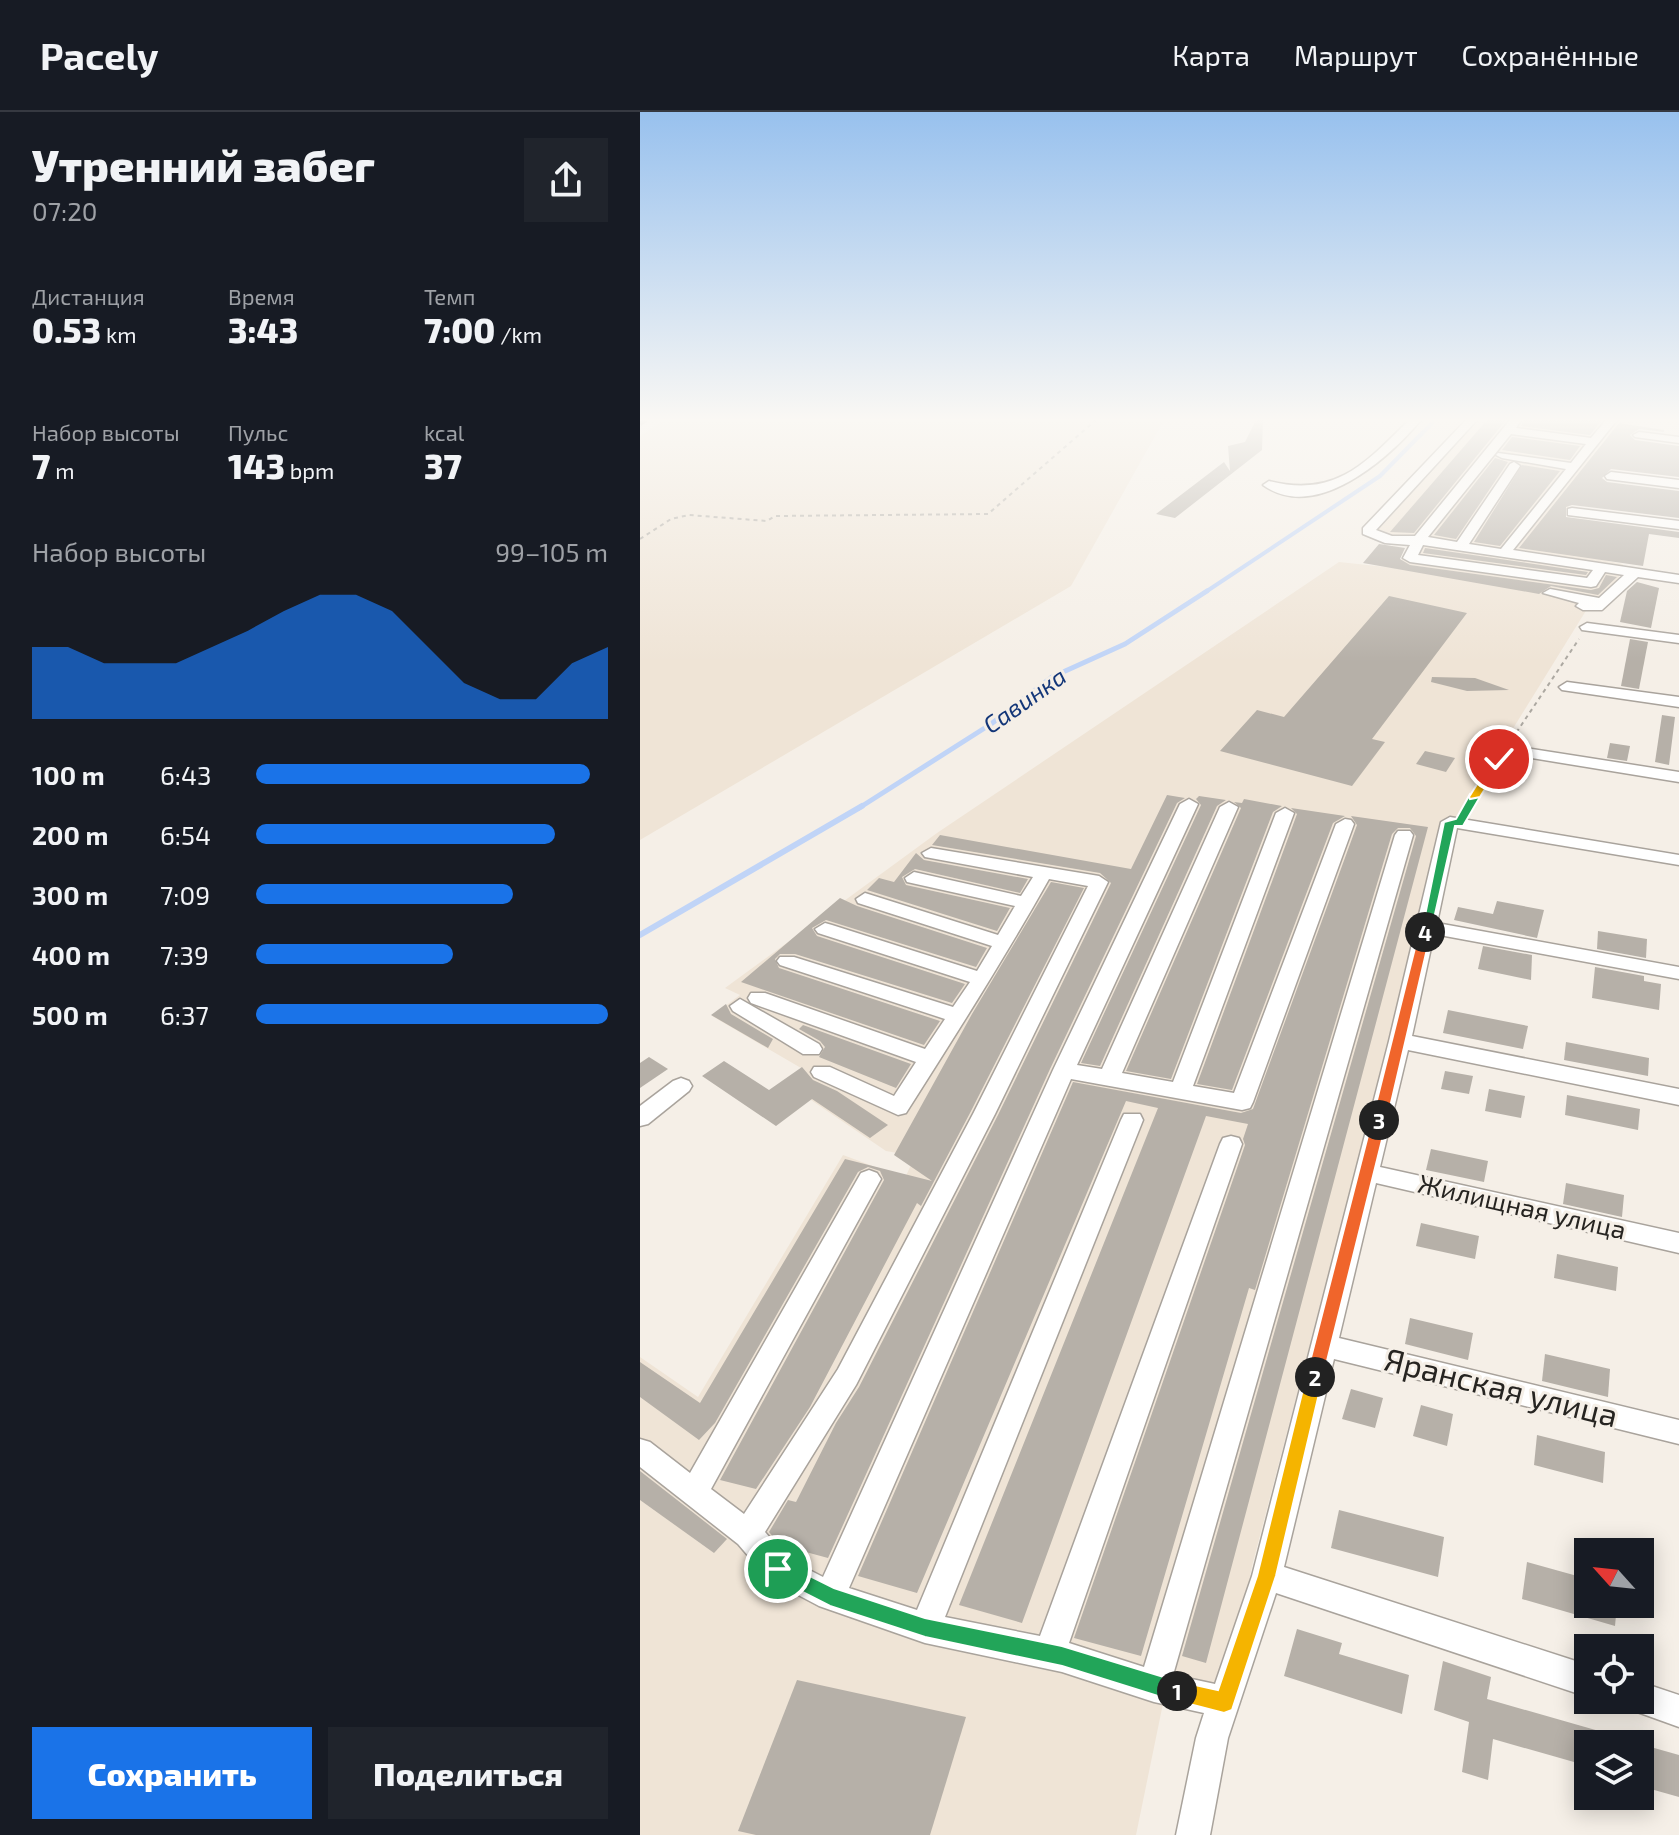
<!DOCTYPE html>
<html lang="ru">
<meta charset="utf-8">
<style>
:root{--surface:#171b24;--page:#20242c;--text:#f1f3f6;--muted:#9ea1a6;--line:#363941;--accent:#1a73e8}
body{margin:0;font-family:"Exo 2",sans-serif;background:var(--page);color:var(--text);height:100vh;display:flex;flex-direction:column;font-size:30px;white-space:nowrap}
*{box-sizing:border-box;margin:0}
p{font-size:26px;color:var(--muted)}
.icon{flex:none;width:44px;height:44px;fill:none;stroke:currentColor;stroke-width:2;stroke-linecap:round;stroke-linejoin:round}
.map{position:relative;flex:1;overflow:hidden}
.panel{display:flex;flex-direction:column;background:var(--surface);width:640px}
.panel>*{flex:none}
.needle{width:52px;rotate:297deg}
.buttons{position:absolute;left:934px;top:1426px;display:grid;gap:16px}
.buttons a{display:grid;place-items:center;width:80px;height:80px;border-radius:0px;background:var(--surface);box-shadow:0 4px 20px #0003;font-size:40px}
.pin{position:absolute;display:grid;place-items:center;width:68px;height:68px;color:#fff;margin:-34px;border:4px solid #fff;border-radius:50%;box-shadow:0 2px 8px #0007}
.km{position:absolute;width:40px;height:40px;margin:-20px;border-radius:50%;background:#222;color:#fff;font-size:22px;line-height:40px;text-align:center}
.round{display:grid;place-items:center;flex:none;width:84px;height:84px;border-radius:0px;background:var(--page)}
.summary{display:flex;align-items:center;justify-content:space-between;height:136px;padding:0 32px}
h1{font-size:44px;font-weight:800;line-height:60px}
.stats{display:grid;grid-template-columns:repeat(3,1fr);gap:12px;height:136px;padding:8px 32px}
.stats div{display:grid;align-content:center}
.stats b{font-size:34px;font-weight:800}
.stats small{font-size:22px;font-weight:400}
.stats p{font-size:22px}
.chart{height:224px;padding:16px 32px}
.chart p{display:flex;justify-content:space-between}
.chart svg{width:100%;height:144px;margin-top:8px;fill:var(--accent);opacity:.7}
.primary-button{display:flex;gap:16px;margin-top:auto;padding:16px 32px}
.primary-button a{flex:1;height:92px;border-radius:0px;background:var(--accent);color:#fff;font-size:32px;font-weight:800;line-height:92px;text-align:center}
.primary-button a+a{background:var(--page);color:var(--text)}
ul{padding:0 32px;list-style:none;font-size:26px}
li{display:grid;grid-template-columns:128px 96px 1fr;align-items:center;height:60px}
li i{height:20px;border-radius:10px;background:var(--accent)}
header{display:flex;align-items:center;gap:48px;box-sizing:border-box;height:112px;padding:0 40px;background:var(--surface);border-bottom:2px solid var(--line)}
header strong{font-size:38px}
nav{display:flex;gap:44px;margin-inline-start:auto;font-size:28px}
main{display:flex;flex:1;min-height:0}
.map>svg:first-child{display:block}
</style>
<header>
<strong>Pacely</strong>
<nav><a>Карта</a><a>Маршрут</a><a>Сохранённые</a></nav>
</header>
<main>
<section class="panel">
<div class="summary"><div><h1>Утренний забег</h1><p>07:20</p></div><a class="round"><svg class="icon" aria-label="share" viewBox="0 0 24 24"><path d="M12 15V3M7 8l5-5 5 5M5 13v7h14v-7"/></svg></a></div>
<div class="stats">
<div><p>Дистанция</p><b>0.53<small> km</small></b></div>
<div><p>Время</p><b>3:43</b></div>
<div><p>Темп</p><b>7:00<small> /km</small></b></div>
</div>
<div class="stats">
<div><p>Набор высоты</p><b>7<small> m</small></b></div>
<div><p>Пульс</p><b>143<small> bpm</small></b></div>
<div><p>kcal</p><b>37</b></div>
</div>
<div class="chart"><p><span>Набор высоты</span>99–105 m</p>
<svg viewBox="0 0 160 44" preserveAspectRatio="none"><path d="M0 44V22L10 22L20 27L30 27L40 27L50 22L60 17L70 11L80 6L90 6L100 11L110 22L120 33L130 38L140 38L150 27L160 22V44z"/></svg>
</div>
<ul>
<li><b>100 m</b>6:43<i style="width:95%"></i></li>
<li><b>200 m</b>6:54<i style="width:85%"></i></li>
<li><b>300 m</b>7:09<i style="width:73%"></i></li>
<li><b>400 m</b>7:39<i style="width:56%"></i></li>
<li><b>500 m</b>6:37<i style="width:100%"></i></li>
</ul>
<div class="primary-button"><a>Сохранить</a><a>Поделиться</a></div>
</section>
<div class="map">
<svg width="1039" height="1723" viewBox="0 0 1039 1723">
<rect width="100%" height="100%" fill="#f5efe7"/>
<g fill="#efe4d6">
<path d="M 24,308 L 524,308 L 431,474 L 0,728 L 0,324 Z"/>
<path d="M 833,308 L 994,308 L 898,435 L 983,452 L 976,474 L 960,485 L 940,491 L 947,497 L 822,699 L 805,716 L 612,1454 L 587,1585 L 527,1572 L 496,1723 L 0,1723 L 0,1245 L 58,1285 L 203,1043 L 265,1066 L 275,1044 L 246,1039 L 146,971 L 161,956 L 72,904 L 100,883 L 85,876 L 297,721 L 699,450 L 756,456 L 771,435 L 738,427 L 721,417 Z"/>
</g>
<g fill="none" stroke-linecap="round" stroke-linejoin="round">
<path stroke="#c0d4f7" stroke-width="4" d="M 564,481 L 740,364 L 795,308"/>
<path stroke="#c0d4f7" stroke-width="5" d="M 219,696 L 351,612 L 412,565 L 485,532 L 567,479"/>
<path stroke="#c0d4f7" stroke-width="6" d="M 0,823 L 222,694"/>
</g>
<g fill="#b6b0a8">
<path d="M 616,308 L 623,308 L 622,338 L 535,406 L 516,402 L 584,350 L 590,359 L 588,334 L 605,330 Z"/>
<path d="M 847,308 L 866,308 L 774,421 L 750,420 Z"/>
<path d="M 884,308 L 962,308 L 950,323 L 881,314 Z"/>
<path d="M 979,311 L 1024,318 L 1024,320 L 999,317 L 990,323 L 995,328 L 1039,334 L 1039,365 L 971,357 L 962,366 L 967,370 L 1039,379 L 1039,406 L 932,393 L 926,395 L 926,405 L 1039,420 L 1039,426 L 1009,422 L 1003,454 L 879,436 Z"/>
<path d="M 872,325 L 940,334 L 930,348 L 862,338 Z"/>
<path d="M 855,346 L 868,350 L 816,427 L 794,423 Z"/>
<path d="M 882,353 L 920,359 L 860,434 L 834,430 Z"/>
<path d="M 739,432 L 765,436 L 760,447 L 770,453 L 951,478 L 959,476 L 966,463 L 977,465 L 958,483 L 911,474 L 899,482 L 723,451 Z"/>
<path d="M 785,436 L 948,460 L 946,463 L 783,441 Z"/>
<path d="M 997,470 L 1019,476 L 1011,516 L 980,510 L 987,479 Z"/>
<path d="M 749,484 L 827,501 L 732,627 L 745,630 L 712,674 L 580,639 L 617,598 L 644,605 Z"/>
<path d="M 990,527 L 1008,530 L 999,577 L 981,574 Z"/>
<path d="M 792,565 L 835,566 L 869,578 L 827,579 L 791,570 Z"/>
<path d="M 1022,603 L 1035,605 L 1029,653 L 1015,650 Z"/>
<path d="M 970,631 L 990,634 L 987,649 L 967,646 Z"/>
<path d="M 785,639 L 815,646 L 806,660 L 776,652 Z"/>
<path d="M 527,683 L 545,686 L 537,691 L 410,957 L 188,1446 L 140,1433 L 129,1420 L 148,1388 L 156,1390 L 196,1311 L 219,1275 L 358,1003 L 471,771 L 460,761 L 292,733 L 300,723 L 491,757 Z"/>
<path d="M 559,684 L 586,688 L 577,694 L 460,954 L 441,951 L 561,693 L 556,687 Z"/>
<path d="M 604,687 L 642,694 L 633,700 L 531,967 L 486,959 L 601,696 L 594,690 L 602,691 Z"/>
<path d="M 651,696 L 705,704 L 693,711 L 592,978 L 557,972 L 657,702 Z"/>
<path d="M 711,704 L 788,715 L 566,1551 L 542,1544 L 776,724 L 770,716 L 758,716 L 752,722 L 615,1178 L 609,1176 L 501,1544 L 434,1526 L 605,1033 L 603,1027 L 608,1012 L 566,1004 L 382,1511 L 319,1493 L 518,996 L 486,989 L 277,1481 L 218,1464 L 433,970 L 601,1001 L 613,997 L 717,713 Z"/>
<path d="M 276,741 L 284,748 L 388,767 L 380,781 L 275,757 L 262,765 L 266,773 L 370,796 L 357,819 L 227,778 L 239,766 L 254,770 Z"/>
<path d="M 411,770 L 444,776 L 330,1001 L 281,1094 L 277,1091 L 170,1295 L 116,1377 L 80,1368 L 244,1068 L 240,1059 L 228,1055 L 218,1060 L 75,1311 L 59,1328 L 0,1285 L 0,1250 L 60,1291 L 205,1047 L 292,1069 L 254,1043 L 332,902 Z"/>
<path d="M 200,786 L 217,794 L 347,836 L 336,855 L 186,808 L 172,816 L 177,824 L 325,872 L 312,891 L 155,842 L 140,842 L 135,847 L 139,856 L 300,909 L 284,933 L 101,870 Z"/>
<path d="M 857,789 L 904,798 L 897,826 L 814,808 L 818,795 L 853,802 Z"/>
<path d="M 958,819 L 1007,827 L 1006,846 L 957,837 Z"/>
<path d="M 843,834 L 892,843 L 891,868 L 838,857 Z"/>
<path d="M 955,855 L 1004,864 L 1004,869 L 1021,872 L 1019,898 L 952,886 Z"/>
<path d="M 86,892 L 91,902 L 133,927 L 128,936 L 71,903 Z"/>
<path d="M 808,898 L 888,914 L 883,937 L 803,921 Z"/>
<path d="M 163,913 L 271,952 L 256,976 L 179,945 L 185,935 L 180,929 L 159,917 Z"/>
<path d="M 926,930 L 1009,946 L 1008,964 L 924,948 Z"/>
<path d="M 9,945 L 28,957 L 0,976 L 0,951 Z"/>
<path d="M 84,949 L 129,978 L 162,955 L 173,968 L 197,979 L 248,1013 L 230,1026 L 172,987 L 136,1014 L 62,964 Z"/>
<path d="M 805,959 L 833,964 L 829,982 L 801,977 Z"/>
<path d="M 849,977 L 885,984 L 881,1006 L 845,999 Z"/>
<path d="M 927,983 L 1000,997 L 998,1018 L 925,1003 Z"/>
<path d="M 791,1037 L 848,1049 L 844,1070 L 786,1058 Z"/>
<path d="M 926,1071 L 984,1083 L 982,1105 L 923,1092 Z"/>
<path d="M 781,1111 L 839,1124 L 835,1147 L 776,1134 Z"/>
<path d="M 917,1142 L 978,1155 L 976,1179 L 914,1166 Z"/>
<path d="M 770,1206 L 833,1221 L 828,1248 L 765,1232 Z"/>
<path d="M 905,1242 L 970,1257 L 968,1285 L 902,1269 Z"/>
<path d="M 711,1277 L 743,1286 L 735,1316 L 702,1307 Z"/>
<path d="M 781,1293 L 813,1302 L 807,1334 L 773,1324 Z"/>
<path d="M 897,1323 L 965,1340 L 963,1371 L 894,1353 Z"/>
<path d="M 0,1359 L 87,1427 L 74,1441 L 0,1388 Z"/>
<path d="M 699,1398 L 804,1425 L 798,1465 L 691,1436 Z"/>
<path d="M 887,1450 L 948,1467 L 948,1492 L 977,1492 L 975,1514 L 882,1487 Z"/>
<path d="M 657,1517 L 702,1531 L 699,1542 L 769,1563 L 762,1602 L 644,1564 Z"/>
<path d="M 803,1549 L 851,1565 L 847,1587 L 959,1619 L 958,1632 L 948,1632 L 948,1654 L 853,1627 L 848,1668 L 822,1660 L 829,1610 L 794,1598 Z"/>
<path d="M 157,1568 L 326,1605 L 290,1723 L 116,1723 L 98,1719 Z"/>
<path d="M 1000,1632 L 1039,1643 L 1039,1685 L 1000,1674 Z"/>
</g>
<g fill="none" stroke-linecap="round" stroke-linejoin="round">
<defs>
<g id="minor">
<path d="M 769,308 L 781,308 C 748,347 676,411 623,373 L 629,369 C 695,386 725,352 769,308 Z"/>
<path d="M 826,308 L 837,308 L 736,418 L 752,424 L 775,424 L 870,308 L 881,308 L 876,316 L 951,326 L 966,308 L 977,308 L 873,438 L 1039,463 L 1039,471 L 998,465 L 962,498 L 943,498 L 936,494 L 939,491 L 903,481 L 910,477 L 959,486 L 984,463 L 965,460 L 956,474 L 951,475 L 770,450 L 763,446 L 770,433 L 745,431 L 723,422 L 723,416 ZM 871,322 L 946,332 L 931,351 L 858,341 L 856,343 L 862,346 L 926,357 L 861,437 L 829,432 L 880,354 L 874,350 L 870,352 L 817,430 L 788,425 ZM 783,433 L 953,458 L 947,466 L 778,443 Z"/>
<path d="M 999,320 L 1039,325 L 1039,331 L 995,325 L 993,323 Z"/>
<path d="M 971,360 L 1039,368 L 1039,376 L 967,367 L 965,364 Z"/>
<path d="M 932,396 L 1039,409 L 1039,417 L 928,403 L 928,397 Z"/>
<path d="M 947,511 L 1039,523 L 1039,531 L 942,518 L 940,515 Z"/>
<path d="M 927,570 L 1039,585 L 1039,595 L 922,578 L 919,575 Z"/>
<path d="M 879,635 L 1039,660 L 1039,670 L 873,643 L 871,640 L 873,637 Z"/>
<path d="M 549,687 L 558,692 L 437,953 L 462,957 L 580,695 L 589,690 L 598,695 L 482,961 L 533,970 L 636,701 L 645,696 L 654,701 L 553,974 L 594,981 L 696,712 L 705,707 L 711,708 L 714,712 L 613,990 L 610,996 L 602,998 L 431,967 L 209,1476 L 277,1498 L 481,1008 L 484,1002 L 500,1002 L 503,1008 L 305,1505 L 400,1524 L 580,1032 L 583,1026 L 591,1024 L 599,1026 L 602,1032 L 429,1531 L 504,1555 L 755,723 L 758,719 L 770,719 L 773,723 L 533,1563 L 575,1572 L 612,1464 L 749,929 L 801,710 L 810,705 L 1039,743 L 1039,753 L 817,716 L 797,811 L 1039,855 L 1039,867 L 794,822 L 772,924 L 1039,977 L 1039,993 L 768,938 L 740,1055 L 1039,1121 L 1039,1141 L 736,1071 L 699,1226 L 1039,1308 L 1039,1332 L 694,1247 L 644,1455 L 948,1553 L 948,1585 L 636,1481 L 588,1626 L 570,1723 L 536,1723 L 556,1626 L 564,1601 L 514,1590 L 422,1560 L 285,1531 L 179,1494 L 128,1467 L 98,1432 L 0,1355 L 0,1327 L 10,1330 L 50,1361 L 221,1061 L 229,1058 L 237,1061 L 241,1067 L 71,1377 L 104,1402 L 198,1257 L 333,1002 L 448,774 L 409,767 C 364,847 315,924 266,1001 L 258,1003 L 174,965 L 171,960 L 174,955 L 190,955 L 254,984 L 276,950 L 111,891 L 108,886 L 111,881 L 125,881 L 285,937 L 305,907 L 140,853 L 137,849 L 140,845 L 154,845 L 313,895 L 330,870 L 178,821 L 175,817 L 185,811 L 192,813 L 337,859 L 352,834 L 218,791 L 216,787 L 225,781 L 358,823 L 375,794 L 267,770 L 265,766 L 274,760 L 381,784 L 393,765 L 285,745 L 282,741 L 291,736 L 459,764 L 468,770 L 355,1002 L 216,1273 L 125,1420 L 148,1447 L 183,1465 L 413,958 L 540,692 Z"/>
<path d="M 100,887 L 179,932 L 182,937 L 179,942 L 163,942 L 93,899 L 90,894 Z"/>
<path d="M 41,966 L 49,969 L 52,974 L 49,979 L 8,1012 L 0,1014 L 0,994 L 33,969 Z"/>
<path d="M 1000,1570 L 1039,1583 L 1039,1615 L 989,1597 L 985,1588 L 1000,1588 Z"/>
</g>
</defs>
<use href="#minor" stroke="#a9a39c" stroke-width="3"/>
<g stroke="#aca8a1" stroke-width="2" stroke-dasharray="4 4" stroke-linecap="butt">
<path d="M 0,427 L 31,407 L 49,403 L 127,409 L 135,404 L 348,402 L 456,308"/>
<path d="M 872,627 L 939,527"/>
<path d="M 828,696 L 864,640"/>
</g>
<path stroke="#aca8a1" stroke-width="3" stroke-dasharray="6 6" stroke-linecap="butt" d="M 827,697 L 829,694"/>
<use href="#minor" fill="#fff" fill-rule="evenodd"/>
<path stroke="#7a7772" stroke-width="4" stroke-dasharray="10 5" stroke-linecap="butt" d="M 0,312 L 6,308"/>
</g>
<linearGradient id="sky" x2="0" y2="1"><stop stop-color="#98c1ee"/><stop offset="0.56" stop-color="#faf8f4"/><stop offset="1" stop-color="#faf8f4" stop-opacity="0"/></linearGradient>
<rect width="1039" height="550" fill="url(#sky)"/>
<path fill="#22a559" stroke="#fff" stroke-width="2" d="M 138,1448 L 194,1476 L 285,1506 L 422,1534 L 537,1569 L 545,1572 L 548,1579 L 545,1587 L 537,1590 L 422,1554 L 285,1525 L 190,1494 L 131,1464 L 128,1457 L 131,1451 Z"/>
<path fill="#f5b400" stroke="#fff" stroke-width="2" d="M 675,1258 L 683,1265 L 636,1464 L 592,1598 L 584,1601 L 530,1587 L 527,1579 L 530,1572 L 537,1569 L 578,1578 L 617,1464 L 666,1265 Z"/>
<path fill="#f0652b" stroke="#fff" stroke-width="2" d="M 739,1002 L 747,1008 L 683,1265 L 675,1273 L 666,1265 L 732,1008 Z"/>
<path fill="#f0652b" stroke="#fff" stroke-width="2" d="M 785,816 L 791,820 L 747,1008 L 739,1013 L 732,1008 L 779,820 Z"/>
<path fill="#22a559" stroke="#fff" stroke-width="2" d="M 830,682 L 840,685 L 823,714 L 815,714 L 791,820 L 781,823 L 804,710 L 816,707 Z"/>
<path fill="#f5b400" stroke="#fff" stroke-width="2" d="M 859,644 L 864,647 L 840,685 L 830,687 L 829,685 L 853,647 Z"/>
<g text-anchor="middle" stroke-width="6" stroke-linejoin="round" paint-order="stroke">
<g font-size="24" font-style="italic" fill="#133678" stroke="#f5efe7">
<text transform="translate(385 589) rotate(-35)" y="8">Савинка</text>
</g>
<g font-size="26" fill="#262421" stroke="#f5efe7">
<text transform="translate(882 1095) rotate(13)" y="9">Жилищная улица</text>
</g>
<g font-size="32" fill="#262421" stroke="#f5efe7">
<text transform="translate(861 1276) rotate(14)" y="11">Яранская улица</text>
</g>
</g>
</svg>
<div class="buttons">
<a><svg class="needle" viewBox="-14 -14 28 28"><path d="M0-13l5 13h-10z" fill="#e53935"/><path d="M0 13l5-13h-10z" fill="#9ea1a6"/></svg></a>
<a><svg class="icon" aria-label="locate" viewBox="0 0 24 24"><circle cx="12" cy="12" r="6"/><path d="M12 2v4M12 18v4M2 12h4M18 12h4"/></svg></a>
<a><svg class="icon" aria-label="layers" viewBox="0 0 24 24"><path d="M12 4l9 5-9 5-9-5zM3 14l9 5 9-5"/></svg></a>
</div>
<div class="pin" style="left:138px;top:1457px;background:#1e9e55"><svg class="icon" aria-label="arrive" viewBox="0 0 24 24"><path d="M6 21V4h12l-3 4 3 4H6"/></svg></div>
<div class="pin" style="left:859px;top:647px;background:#d93025"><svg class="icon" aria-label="check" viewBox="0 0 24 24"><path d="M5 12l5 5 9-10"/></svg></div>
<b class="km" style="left:537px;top:1579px">1</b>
<b class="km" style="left:675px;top:1265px">2</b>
<b class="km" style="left:739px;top:1008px">3</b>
<b class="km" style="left:785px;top:820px">4</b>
</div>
</main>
